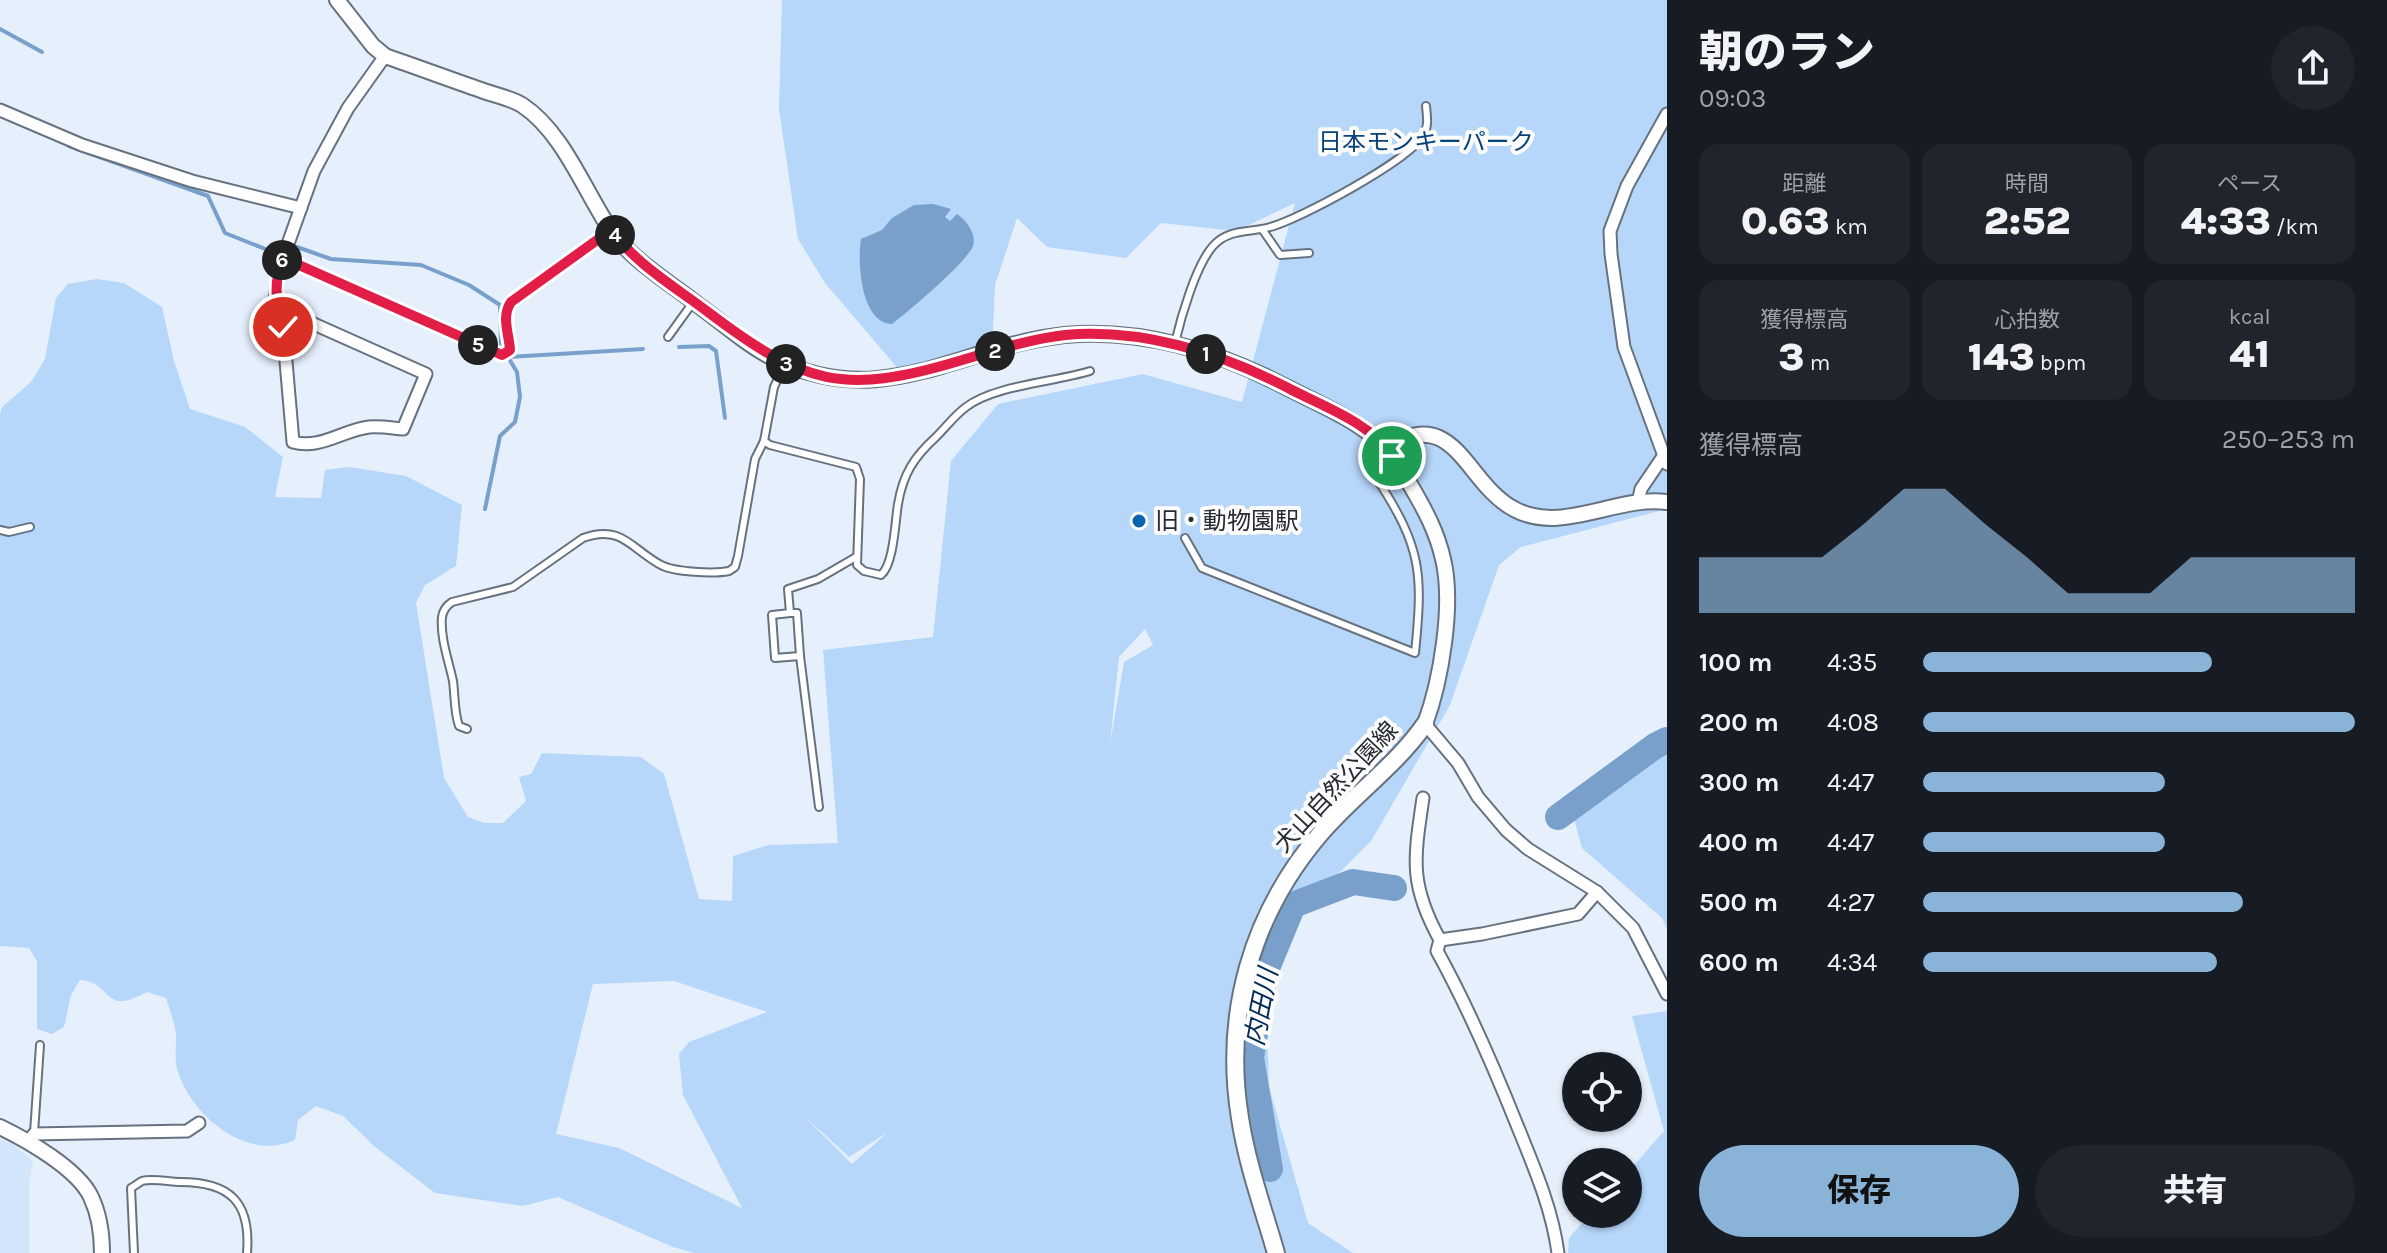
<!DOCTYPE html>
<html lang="ja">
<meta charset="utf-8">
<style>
:root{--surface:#171b24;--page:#20242c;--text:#f1f3f6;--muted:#9ea1a6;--accent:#89b3d7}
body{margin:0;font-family:Karla,"Noto Sans JP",sans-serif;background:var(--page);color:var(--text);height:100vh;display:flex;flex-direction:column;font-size:30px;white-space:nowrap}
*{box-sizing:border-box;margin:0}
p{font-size:26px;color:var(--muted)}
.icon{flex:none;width:44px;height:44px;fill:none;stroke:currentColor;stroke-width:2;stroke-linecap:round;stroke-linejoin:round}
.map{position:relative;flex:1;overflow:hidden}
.details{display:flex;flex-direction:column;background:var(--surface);width:720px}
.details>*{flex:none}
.buttons{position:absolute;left:1562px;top:1052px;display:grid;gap:16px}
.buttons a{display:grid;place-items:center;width:80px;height:80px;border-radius:50%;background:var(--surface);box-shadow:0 2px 6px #0004;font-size:40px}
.pin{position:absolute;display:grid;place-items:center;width:68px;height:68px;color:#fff;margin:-34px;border:4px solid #fff;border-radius:50%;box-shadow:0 2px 8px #0007}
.km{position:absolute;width:40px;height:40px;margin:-20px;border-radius:50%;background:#222;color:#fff;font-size:22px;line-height:40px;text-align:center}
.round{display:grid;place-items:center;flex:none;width:84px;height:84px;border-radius:42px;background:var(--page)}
.overview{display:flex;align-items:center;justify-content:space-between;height:136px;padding:0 32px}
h1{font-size:44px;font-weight:800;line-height:60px}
.stats{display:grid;grid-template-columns:repeat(3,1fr);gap:12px;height:136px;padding:8px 32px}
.stats div{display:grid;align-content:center;border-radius:20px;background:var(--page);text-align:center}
.stats b{font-size:40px;font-weight:800}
.stats small{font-size:22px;font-weight:400}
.stats p{font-size:22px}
.chart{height:224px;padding:16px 32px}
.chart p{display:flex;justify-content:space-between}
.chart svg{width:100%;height:144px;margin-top:8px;fill:var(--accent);opacity:.7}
.primary-button{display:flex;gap:16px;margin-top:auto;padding:16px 32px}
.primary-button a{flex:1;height:92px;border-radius:48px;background:var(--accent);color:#111;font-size:32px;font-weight:800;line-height:92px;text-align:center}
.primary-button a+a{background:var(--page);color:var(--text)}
ul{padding:0 32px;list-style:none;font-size:26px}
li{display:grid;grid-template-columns:128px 96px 1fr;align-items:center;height:60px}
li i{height:20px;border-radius:10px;background:var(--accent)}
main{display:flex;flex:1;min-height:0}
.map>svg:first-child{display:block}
</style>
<main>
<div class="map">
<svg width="1667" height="1253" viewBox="0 0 1667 1253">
<rect width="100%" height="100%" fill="#e6f0fd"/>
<path fill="#d3e5fa" d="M 0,1139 L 12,1144 L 33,1161 L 29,1184 L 29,1253 L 0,1253 Z"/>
<g fill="#b6d6fa" fill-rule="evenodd">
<path d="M 782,0 L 1667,0 L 1667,509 L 1521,547 L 1499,565 L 1450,705 L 1371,841 L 1285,927 L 1265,977 L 1269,1087 L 1308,1223 L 1353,1253 L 695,1253 L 673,1247 L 558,1197 L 523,1206 L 435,1193 L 374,1146 L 343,1116 L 316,1106 L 298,1120 L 295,1140 C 247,1162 193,1117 178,1072 C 173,1059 178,1042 175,1028 C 173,1018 169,1008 166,998 L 147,992 C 101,1017 115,983 80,980 L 71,995 L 64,1027 L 52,1034 L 37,1029 L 37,961 L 29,948 L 0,946 L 0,415 L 2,407 L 31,382 L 45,359 L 56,298 L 68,284 L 97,279 L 124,283 L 162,307 L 174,361 L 190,409 L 245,427 L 283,457 L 275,497 L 321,498 L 325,470 L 349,467 L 406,476 L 462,505 L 456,566 L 425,585 L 416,603 L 444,778 L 468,817 L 484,823 L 503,823 L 526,801 L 519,777 L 531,774 L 542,753 L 641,757 L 664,774 L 699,899 L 732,901 L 733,856 L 769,845 L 838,843 L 823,650 L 933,637 L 951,461 L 998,404 L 1143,374 L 1242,402 L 1295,203 L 1236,231 L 1161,223 L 1126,258 L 1047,247 L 1017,218 L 995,285 L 992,348 L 900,371 L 825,283 L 798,239 L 779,109 ZM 1145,629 L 1153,645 L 1124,662 L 1110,744 L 1119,657 ZM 674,981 L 767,1012 L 689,1042 L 679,1054 L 683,1095 L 742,1208 L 619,1148 L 556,1134 L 593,984 ZM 801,1113 L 849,1157 L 887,1133 L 852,1164 Z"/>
<path d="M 1667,727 L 1667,929 L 1662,918 L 1582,848 L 1568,796 Z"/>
<path d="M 1667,1011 L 1667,1253 L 1568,1253 L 1569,1238 L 1590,1214 L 1628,1214 L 1628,1172 L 1664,1131 L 1632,1016 Z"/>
</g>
<path fill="#79a0cb" d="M 933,204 L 951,209 L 945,217 L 950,221 L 957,214 C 966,220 977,234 973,246 C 967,262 908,312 892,324 C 861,323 857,263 861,239 L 882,230 L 892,218 L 914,205 Z"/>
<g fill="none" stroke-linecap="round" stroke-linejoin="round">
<g stroke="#79a0cb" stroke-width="4">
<path d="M 0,29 L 42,52"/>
<path d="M 69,146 L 208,196 L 225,233 L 278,254"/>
<path d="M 297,247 L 331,259 L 421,265 L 469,285 L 500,305 L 501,347"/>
<path d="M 679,347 L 709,346 L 716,351 L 725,418"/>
<path d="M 485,509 L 500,436 L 515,422 L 520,397 L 517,372 L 508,357 L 643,349"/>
</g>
<g stroke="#79a0cb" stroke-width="26">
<path d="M 1558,817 L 1655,746 L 1667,740"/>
<path d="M 1270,1169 L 1251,1058 L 1265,973 L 1293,905 L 1353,882 L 1394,888"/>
</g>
<defs>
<g id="service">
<path d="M 1262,229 L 1280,255 L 1309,253"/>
<path d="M 283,258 L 384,303"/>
<path d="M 668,337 L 694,301"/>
<path d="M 1175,343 C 1181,317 1196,265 1213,246 C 1229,228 1251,233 1270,227 C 1300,219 1408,161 1423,136 C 1429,126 1427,117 1426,106"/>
<path d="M 764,441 L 770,445 L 856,467 L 860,479 L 857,565 L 864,571 L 881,575 C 894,564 895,522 898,504 C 903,474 914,457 936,437 C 946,427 955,415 966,407 C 995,385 1055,382 1090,371"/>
<path d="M 0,530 L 9,532 L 30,527"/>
<path d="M 1185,538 L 1202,568 L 1415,653 C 1423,573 1422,548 1377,479 C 1376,467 1383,463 1392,456"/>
<path d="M 790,613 L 797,613 L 800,656"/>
<path d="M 467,729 L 459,726 C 454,712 455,696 453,681 C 449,662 440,638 442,617 C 443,610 446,606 452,602 L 513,587 L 583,538 C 622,524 631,549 661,565 C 674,572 714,574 729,571 L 735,567 L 738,556 L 755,459 L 764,441 L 774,387 L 785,364"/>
<path d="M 819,807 L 800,656 L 775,658 L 772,615 L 790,613 L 788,589 L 818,579 L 856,557"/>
<path d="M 34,1133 L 40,1045"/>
<path d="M 134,1253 L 131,1188 C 135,1186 138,1183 142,1181 C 152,1178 170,1182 180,1182 C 230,1182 251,1202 247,1253"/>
</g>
<g id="minor">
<path d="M 0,110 L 82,145 L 192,181 L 301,208"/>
<path d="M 1667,114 L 1627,186 L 1610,231 L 1611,254 L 1624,347 L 1667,464"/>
<path d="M 384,303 L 502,355 L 510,350 C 509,334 501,317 511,302 L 611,230"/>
<path d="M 278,308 L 426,374 L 403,429 C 392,428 380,426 369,427 C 343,430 320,450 293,442 L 283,327 L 275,299 L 279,269 L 314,171 L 348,108 L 385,56"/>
<path d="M 1638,502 L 1641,489 L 1664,455"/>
<path d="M 1425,724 L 1458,763 L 1478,797 L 1506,830 L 1528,849 L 1597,892 L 1633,928 L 1667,994"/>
<path d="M 1423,798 C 1414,859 1409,884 1440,940 L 1437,951 C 1468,1007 1493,1065 1517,1125 C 1534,1167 1552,1208 1558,1253"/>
<path d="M 1440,940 L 1482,934 L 1578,914 L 1597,892"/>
<path d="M 28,1142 L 34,1134 L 187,1131 L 199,1123"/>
</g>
<g id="tertiary">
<path d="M 337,0 L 373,46 L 385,56 C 417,67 449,79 481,90 C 494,95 511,98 522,105 C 563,132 584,190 610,229 C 631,260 669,282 698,305 C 723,323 748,346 775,359 C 884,413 959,346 1065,335 C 1140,328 1217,351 1282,385 C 1317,403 1354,418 1382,444 C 1394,455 1403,472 1411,486 C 1425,510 1437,532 1443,559 C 1454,604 1441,681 1425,724"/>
<path d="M 1387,448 C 1455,403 1465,483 1514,509 C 1562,535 1617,495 1667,502"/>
<path d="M 0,1127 C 27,1140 78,1169 91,1197 C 99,1214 102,1234 102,1253"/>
</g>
<path id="secondary" d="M 1276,1253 C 1263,1208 1247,1164 1240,1118 C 1223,1013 1252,914 1320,834 C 1353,795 1396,766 1425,724"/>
</defs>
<use href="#service" stroke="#66727f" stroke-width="10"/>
<use href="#minor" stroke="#66727f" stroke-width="15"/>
<use href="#tertiary" stroke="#66727f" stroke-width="18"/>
<use href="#secondary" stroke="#66727f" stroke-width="20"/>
<use href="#service" stroke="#fff" stroke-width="6"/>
<use href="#minor" stroke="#fff" stroke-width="11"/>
<use href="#tertiary" stroke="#fff" stroke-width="14"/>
<use href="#secondary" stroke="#fff" stroke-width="16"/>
</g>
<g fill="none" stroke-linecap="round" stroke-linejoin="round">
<defs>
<path id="route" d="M 283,327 C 276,302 273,283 283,258 L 502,355 L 510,350 C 509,333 501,317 511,302 L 611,230 C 635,263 675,287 708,312 C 803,384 842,396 959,361 C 993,351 1030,339 1065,335 C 1145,328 1223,354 1292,390 C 1325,407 1372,424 1392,456"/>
</defs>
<use href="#route" stroke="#fff" stroke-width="16"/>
<use href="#route" stroke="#e11d48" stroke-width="10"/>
</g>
<circle fill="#0a64b1" stroke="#fcfcfc" stroke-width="3" cx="1139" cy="521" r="8"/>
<g text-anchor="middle" stroke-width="8" stroke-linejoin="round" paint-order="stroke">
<g font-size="24" fill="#084479" stroke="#fcfcfc">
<text x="1426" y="150">日本モンキーパーク</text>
</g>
<g font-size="24" fill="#262b31" stroke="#fcfcfc" text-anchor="start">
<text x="1155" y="529">旧・動物園駅</text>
</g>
<g font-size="24" fill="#262b31" stroke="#fcfcfc">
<text transform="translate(1336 787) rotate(-47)" y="8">犬山自然公園線</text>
</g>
<g font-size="26" font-style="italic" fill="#002a53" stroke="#fcfcfc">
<text transform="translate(1261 1007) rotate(-79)" y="9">内田川</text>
</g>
</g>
</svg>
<div class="buttons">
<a><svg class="icon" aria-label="locate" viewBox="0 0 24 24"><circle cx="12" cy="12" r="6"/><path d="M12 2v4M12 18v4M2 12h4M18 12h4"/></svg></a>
<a><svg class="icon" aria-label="layers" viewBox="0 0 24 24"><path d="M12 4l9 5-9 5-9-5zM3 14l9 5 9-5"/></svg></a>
</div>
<div class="pin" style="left:1392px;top:456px;background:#1e9e55"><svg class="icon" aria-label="arrive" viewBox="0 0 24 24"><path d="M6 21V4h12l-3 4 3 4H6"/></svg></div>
<div class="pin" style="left:283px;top:327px;background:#d93025"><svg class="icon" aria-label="check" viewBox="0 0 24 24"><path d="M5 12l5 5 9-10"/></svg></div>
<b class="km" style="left:1206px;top:354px">1</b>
<b class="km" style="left:995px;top:351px">2</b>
<b class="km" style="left:786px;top:364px">3</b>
<b class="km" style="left:615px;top:235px">4</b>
<b class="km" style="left:478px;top:345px">5</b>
<b class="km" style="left:282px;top:260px">6</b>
</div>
<section class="details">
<div class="overview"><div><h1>朝のラン</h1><p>09:03</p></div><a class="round"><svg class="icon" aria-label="share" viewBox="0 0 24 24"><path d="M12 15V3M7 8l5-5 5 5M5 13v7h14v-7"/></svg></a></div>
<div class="stats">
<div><p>距離</p><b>0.63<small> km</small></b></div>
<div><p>時間</p><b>2:52</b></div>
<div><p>ペース</p><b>4:33<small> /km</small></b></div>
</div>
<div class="stats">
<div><p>獲得標高</p><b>3<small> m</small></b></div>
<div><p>心拍数</p><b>143<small> bpm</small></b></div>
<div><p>kcal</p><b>41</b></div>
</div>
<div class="chart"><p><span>獲得標高</span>250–253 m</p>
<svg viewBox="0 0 160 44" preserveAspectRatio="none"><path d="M0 44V27L10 27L20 27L30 27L40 17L50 6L60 6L70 17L80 27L90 38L100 38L110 38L120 27L130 27L140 27L150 27L160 27V44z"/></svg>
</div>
<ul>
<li><b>100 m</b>4:35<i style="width:67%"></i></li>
<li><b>200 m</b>4:08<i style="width:100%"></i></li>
<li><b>300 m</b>4:47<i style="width:56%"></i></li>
<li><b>400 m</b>4:47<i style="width:56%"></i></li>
<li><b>500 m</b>4:27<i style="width:74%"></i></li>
<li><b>600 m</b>4:34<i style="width:68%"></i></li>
</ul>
<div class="primary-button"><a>保存</a><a>共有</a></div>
</section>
</main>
